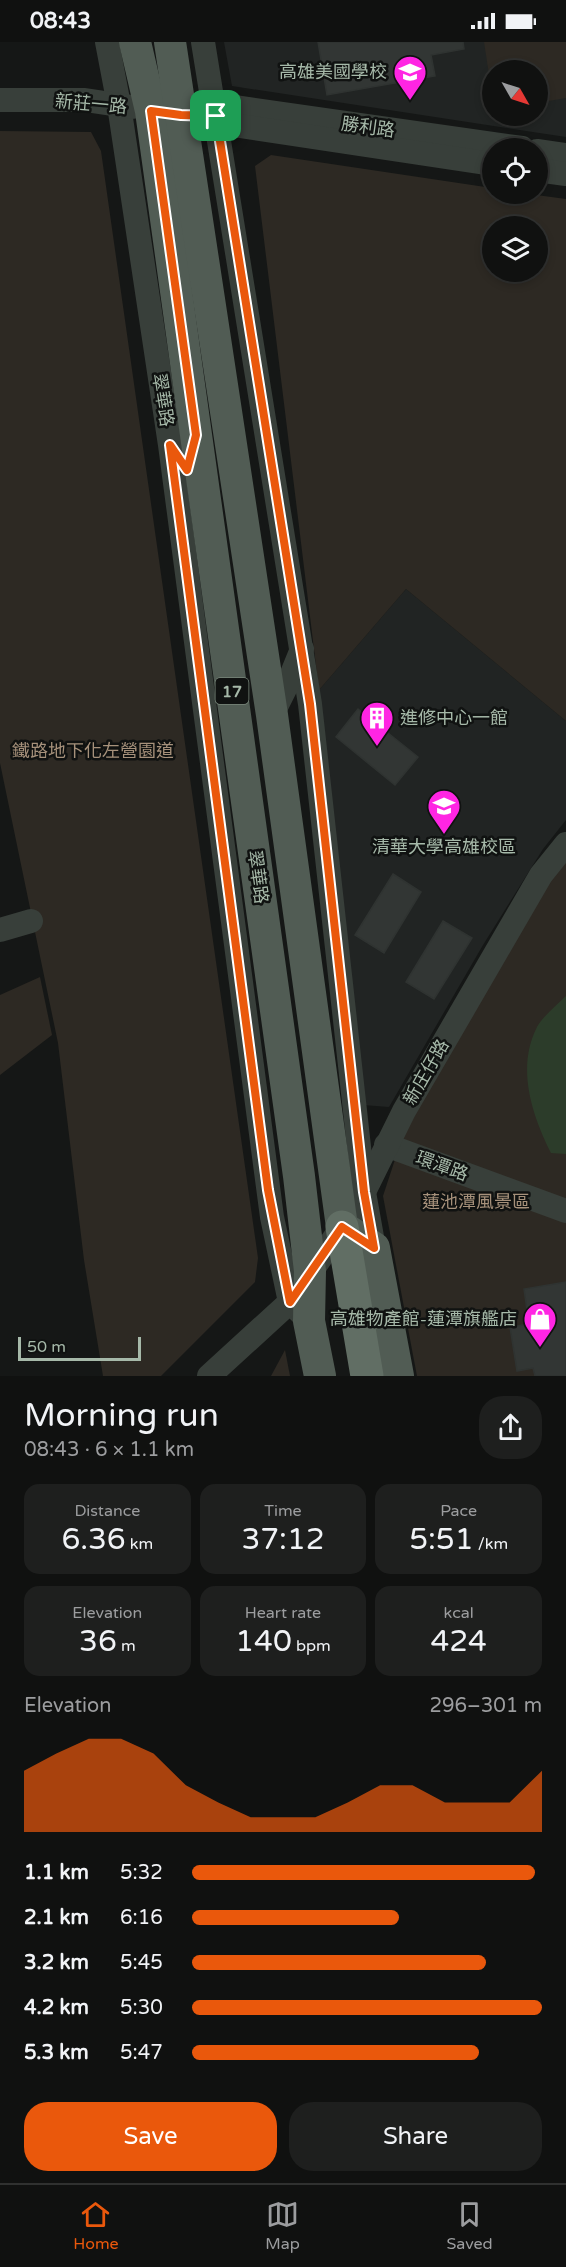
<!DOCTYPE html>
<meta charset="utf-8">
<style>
:root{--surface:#101110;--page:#1e1f1e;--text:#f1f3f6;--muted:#9c9d9f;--line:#303130;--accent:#ea580c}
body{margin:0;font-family:"Varela Round","Noto Sans TC",sans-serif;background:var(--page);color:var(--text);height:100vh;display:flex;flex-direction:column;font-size:22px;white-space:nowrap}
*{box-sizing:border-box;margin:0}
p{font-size:20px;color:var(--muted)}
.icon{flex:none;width:33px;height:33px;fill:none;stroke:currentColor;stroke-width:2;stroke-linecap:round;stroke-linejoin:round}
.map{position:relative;height:1334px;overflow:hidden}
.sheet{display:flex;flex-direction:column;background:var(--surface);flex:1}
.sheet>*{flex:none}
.needle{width:39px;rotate:129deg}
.controls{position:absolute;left:482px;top:18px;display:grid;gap:12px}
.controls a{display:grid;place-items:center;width:66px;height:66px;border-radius:50%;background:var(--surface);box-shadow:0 3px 9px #0003,0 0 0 2px var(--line);font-size:30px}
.scale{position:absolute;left:18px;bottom:15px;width:123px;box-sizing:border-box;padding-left:6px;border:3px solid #a6b9a9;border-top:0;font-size:16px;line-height:21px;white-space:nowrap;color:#a6b9a9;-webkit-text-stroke:4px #101211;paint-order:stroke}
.pin{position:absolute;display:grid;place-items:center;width:51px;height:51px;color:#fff;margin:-26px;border-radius:12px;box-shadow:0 3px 9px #0006}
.round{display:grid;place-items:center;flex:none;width:63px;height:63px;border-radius:24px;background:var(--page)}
.overview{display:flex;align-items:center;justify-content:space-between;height:102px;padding:0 24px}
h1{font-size:33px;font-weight:600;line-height:45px}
.figures{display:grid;grid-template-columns:repeat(3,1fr);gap:9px;height:102px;padding:6px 24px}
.figures div{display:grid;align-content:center;border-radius:15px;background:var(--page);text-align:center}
.figures b{font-size:30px;font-weight:600}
.figures small{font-size:16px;font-weight:400}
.figures p{font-size:16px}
.chart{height:168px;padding:12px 24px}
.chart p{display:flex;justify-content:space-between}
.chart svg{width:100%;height:108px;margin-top:6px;fill:var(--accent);opacity:.7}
.action{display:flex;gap:12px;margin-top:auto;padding:12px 24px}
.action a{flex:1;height:69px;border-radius:24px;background:var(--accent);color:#fff;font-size:24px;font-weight:600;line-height:69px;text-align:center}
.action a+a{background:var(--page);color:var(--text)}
ul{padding:0 24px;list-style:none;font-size:20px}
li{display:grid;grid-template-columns:96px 72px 1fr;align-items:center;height:45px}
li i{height:15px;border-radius:8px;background:var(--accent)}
.status{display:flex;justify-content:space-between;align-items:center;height:42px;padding:0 30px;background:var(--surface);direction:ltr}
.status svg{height:16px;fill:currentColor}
.tabs{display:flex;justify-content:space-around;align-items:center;height:84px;border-top:2px solid var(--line);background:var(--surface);font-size:16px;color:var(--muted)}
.tabs a{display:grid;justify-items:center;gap:3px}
.tabs .active{color:var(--accent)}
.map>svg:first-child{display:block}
</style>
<div class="status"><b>08:43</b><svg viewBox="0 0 49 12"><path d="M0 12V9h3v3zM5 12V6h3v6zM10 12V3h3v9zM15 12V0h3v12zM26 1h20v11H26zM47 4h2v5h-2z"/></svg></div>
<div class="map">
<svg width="566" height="1334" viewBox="0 0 566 1334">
<rect width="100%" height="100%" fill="#151716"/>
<g fill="#212423" fill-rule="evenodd">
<path d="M 224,0 L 566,0 L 566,95 L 232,44 ZM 492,28 L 537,28 L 537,74 L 492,74 Z"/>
<path d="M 406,547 L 566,679 L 566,778 L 543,807 L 483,903 L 389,1065 L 363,1063 L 319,648 Z"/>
</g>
<g fill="#2d2923" fill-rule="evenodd">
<path d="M 484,0 L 566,0 L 566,56 L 537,61 L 537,28 L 492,28 L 492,52 Z"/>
<path d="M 0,89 L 91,90 L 101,109 L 258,1216 L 255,1240 L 161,1334 L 103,1334 L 84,1218 L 58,1001 L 0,721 Z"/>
<path d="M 271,113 L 492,146 L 492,152 L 529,152 L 566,157 L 566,679 L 406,547 L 319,648 L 255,124 ZM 492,184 L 537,184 L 537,230 L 492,230 Z"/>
<path d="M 566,812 L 566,1334 L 417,1334 L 383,1154 L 408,1078 Z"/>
<path d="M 40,935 L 52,993 L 0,1033 L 0,953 Z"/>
<path d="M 285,1308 L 290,1334 L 271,1334 Z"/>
</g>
<path fill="#2c3c2a" d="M 566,954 L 566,1112 L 551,1111 C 532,1073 516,1026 537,985 C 543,974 557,963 566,954 Z"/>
<g fill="#323634" stroke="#2f3331" stroke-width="1.5">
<path d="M 318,0 L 463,0 L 464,7 L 431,13 L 435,34 L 327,53 Z"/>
<path d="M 358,667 L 418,715 L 395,743 L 336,695 Z"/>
<path d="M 393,832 L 421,850 L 384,911 L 355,893 Z"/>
<path d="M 443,879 L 472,896 L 434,957 L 406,940 Z"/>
<path d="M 566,1240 L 566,1334 L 535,1334 L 533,1326 L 517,1329 L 510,1285 L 529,1282 L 524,1247 Z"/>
</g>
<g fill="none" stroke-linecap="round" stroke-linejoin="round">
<g stroke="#383f3a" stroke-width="24">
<path d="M 107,0 L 119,63 L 170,403 L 272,1175 L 290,1260 L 309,1279"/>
<path d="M 203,0 L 310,662 L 364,1150 L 374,1206"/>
<path d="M 0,58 L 85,58 L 132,65"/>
<path d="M 202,73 L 215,73 L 234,65 L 522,106"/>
<path d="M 215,73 L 233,83 L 492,122"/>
<path d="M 537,109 L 566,113"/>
<path d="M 537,128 L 566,132"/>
<path d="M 272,673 L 289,639 L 302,607"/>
<path d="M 0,888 L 31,879"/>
<path d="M 386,1103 L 566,1169"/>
<path d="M 209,1334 L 290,1260 L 342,1185 L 364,1150 L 404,1069 L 541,833 L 566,802"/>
</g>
<g stroke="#515c54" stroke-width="32">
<path d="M 135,0 L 151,69 L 299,1134 L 310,1229 L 309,1279 L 320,1334"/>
<path d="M 170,0 L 272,673 L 342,1185 L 374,1206 L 398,1334"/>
</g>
<path stroke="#616e64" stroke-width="33" d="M 342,1185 L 367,1334"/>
</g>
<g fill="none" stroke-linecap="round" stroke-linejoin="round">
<defs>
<path id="route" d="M 151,69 L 181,73 L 216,74 L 310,662 L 364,1150 L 374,1206 L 342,1185 L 290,1260 L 268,1148 L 170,403 L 187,428 L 196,393 Z"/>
</defs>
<use href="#route" stroke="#fff" stroke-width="12"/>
<use href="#route" stroke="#ea580c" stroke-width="8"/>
</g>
<defs>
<symbol id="school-pin" viewBox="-11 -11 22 30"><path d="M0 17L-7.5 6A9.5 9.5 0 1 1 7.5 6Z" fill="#ff25e3" stroke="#101211"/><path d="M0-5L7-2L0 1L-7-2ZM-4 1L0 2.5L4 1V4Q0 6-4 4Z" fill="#fff"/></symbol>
<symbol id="building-pin" viewBox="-11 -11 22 30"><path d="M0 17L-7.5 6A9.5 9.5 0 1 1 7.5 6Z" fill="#ff25e3" stroke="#101211"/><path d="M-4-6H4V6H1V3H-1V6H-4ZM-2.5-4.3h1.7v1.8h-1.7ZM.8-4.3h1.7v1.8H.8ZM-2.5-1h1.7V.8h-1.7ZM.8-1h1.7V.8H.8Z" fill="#fff"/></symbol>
<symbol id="university-pin" viewBox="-11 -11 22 30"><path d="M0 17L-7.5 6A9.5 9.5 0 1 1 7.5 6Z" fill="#ff25e3" stroke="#101211"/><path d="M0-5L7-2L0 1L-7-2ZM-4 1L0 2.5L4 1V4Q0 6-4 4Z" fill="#fff"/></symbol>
<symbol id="shop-pin" viewBox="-11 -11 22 30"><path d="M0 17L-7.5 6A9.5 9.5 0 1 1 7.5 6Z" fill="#ff25e3" stroke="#101211"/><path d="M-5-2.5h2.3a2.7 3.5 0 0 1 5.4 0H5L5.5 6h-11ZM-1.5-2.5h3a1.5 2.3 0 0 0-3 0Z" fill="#fff"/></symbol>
</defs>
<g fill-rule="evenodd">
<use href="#school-pin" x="391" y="11" width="38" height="52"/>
<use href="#building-pin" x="358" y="657" width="38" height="52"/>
<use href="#university-pin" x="425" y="745" width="38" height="52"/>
<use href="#shop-pin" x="521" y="1258" width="38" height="52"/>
</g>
<g text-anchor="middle" stroke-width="5" stroke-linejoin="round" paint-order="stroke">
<rect fill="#101211" stroke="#79877b" stroke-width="1.5" x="215.5" y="636" width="33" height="26" rx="4.5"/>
<g font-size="16" font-weight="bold" fill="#a6b9a9">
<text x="232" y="655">17</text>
</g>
<g font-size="18" fill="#a6b9a9" stroke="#101211" text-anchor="end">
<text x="387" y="36">高雄美國學校</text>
<text x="400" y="682" text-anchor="start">進修中心一館</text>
<text x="444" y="811" text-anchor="middle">清華大學高雄校區</text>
<text x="517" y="1283">高雄物產館-蓮潭旗艦店</text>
</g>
<g font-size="18" fill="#a6b9a9" stroke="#101211">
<text transform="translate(91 62) rotate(5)" y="6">新莊一路</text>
<text transform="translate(368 85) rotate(8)" y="6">勝利路</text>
<text transform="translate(163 358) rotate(81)" y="6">翠華路</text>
<text transform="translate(258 835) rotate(82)" y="6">翠華路</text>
<text transform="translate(426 1030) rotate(-60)" y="6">新庄仔路</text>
<text transform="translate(442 1124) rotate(20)" y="6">環潭路</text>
</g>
<g font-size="18" fill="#a6917b" stroke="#101211">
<text x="93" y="715">鐵路地下化左營園道</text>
<text x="476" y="1166">蓮池潭風景區</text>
</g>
</g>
</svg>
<div class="controls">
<a><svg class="needle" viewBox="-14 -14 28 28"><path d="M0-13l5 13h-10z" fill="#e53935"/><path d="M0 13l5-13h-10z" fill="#9c9d9f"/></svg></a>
<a><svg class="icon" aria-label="locate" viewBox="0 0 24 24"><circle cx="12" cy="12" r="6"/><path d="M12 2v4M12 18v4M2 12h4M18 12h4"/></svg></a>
<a><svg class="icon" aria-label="layers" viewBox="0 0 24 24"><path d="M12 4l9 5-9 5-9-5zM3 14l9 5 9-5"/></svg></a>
</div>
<div class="scale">50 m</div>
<div class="pin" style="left:216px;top:74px;background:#1e9e55"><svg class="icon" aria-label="arrive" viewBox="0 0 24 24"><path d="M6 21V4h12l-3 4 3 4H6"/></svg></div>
</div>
<section class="sheet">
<div class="overview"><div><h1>Morning run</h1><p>08:43 · 6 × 1.1 km</p></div><a class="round"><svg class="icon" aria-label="share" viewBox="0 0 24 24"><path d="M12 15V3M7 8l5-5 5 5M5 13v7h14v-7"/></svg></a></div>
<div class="figures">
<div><p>Distance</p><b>6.36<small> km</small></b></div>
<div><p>Time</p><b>37:12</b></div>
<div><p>Pace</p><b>5:51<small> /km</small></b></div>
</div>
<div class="figures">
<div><p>Elevation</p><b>36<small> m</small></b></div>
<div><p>Heart rate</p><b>140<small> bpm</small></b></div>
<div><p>kcal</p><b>424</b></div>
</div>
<div class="chart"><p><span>Elevation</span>296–301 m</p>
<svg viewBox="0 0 160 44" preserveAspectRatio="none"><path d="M0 44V19L10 12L20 6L30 6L40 12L50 25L60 32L70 38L80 38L90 38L100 32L110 25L120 25L130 32L140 32L150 32L160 19V44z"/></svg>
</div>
<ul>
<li><b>1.1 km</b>5:32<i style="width:98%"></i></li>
<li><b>2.1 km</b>6:16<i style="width:59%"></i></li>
<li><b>3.2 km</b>5:45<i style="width:84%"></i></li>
<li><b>4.2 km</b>5:30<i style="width:100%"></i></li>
<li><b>5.3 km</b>5:47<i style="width:82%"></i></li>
</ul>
<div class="action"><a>Save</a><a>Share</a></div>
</section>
<nav class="tabs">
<a class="active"><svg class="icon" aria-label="home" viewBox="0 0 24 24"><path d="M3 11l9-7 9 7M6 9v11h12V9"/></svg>Home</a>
<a><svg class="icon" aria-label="map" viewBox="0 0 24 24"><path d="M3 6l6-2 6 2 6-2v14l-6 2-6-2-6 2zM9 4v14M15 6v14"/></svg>Map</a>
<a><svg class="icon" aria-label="saved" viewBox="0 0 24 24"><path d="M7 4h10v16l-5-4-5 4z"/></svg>Saved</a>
</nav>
